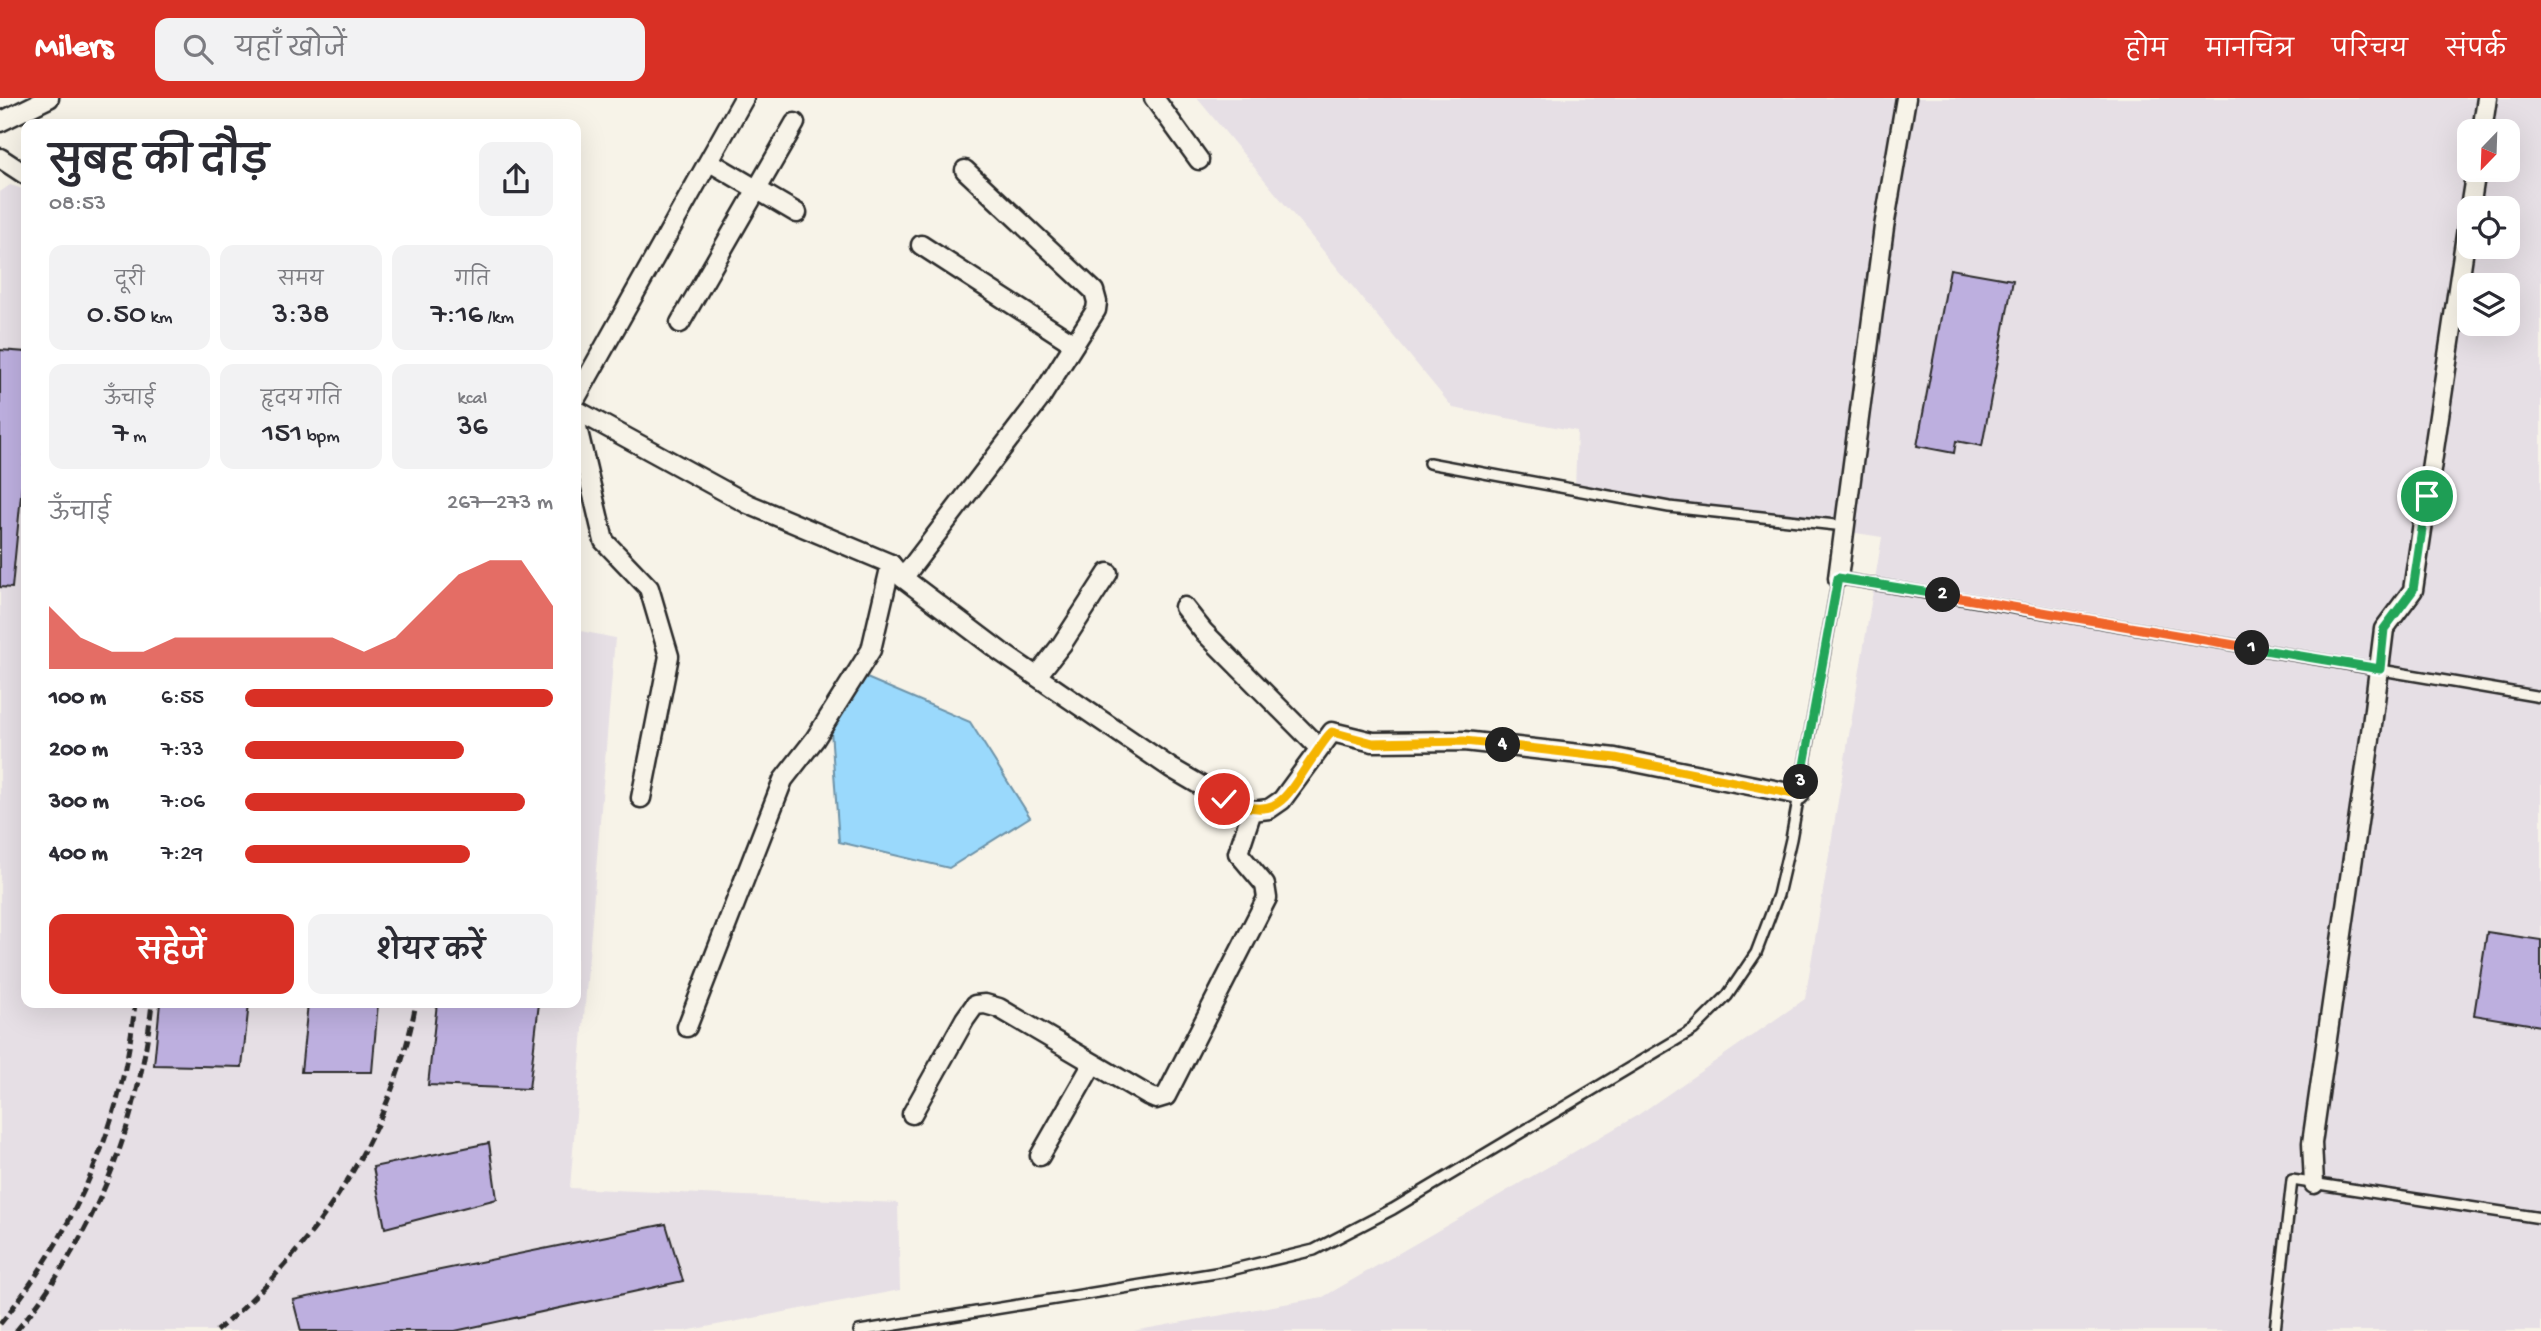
<!DOCTYPE html>
<html lang="hi">
<meta charset="utf-8">
<style>
:root{--surface:#fff;--page:#f2f2f3;--text:#2b2b33;--muted:#7c7c81;--accent:#d93025}
body{margin:0;font-family:"Gochi Hand","Playpen Sans Deva",sans-serif;background:var(--page);color:var(--text);height:100vh;display:flex;flex-direction:column;font-size:26px;white-space:nowrap}
*{box-sizing:border-box;margin:0}
p{font-size:23px;color:var(--muted)}
.icon{flex:none;width:38px;height:38px;fill:none;stroke:currentColor;stroke-width:2;stroke-linecap:round;stroke-linejoin:round}
.map{position:relative;flex:1;overflow:hidden}
.sheet{position:absolute;left:21px;top:21px;width:560px;height:889px;display:flex;flex-direction:column;background:var(--surface);border-radius:14px;box-shadow:0 7px 28px #0002}
.sheet>*{flex:none}
.needle{width:46px;rotate:203deg}
.fabs{position:absolute;left:2457px;top:21px;display:grid;gap:14px}
.fabs a{display:grid;place-items:center;width:63px;height:63px;border-radius:14px;background:var(--surface);box-shadow:0 7px 28px #0002;font-size:35px}
.pin{position:absolute;display:grid;place-items:center;width:60px;height:60px;color:#fff;margin:-30px;border:4px solid #fff;border-radius:50%;box-shadow:0 2px 7px #0007}
.km{position:absolute;width:35px;height:35px;margin:-18px;border-radius:50%;background:#222;color:#fff;font-size:19px;line-height:35px;text-align:center}
.round{display:grid;place-items:center;flex:none;width:74px;height:74px;border-radius:14px;background:var(--page)}
.overview{display:flex;align-items:center;justify-content:space-between;height:119px;padding:0 28px}
h1{font-size:38px;font-weight:600;line-height:52px}
.metrics{display:grid;grid-template-columns:repeat(3,1fr);gap:10px;height:119px;padding:7px 28px}
.metrics div{display:grid;align-content:center;border-radius:14px;background:var(--page);text-align:center}
.metrics b{font-size:30px;font-weight:600}
.metrics small{font-size:19px;font-weight:400}
.metrics p{font-size:19px}
.chart{height:196px;padding:14px 28px}
.chart p{display:flex;justify-content:space-between}
.chart svg{width:100%;height:126px;margin-top:7px;fill:var(--accent);opacity:.7}
.cta{display:flex;gap:14px;margin-top:auto;padding:14px 28px}
.cta a{flex:1;height:80px;border-radius:14px;background:var(--accent);color:#fff;font-size:28px;font-weight:600;line-height:80px;text-align:center}
.cta a+a{background:var(--page);color:var(--text)}
ul{padding:0 28px;list-style:none;font-size:23px}
li{display:grid;grid-template-columns:112px 84px 1fr;align-items:center;height:52px}
li i{height:18px;border-radius:9px;background:var(--accent)}
header{display:flex;align-items:center;gap:42px;box-sizing:border-box;height:98px;padding:0 35px;background:var(--accent);color:#fff}
header strong{font-size:33px}
nav{display:flex;gap:38px;margin-inline-start:auto;font-size:24px}
.search{width:490px;height:63px;background:var(--page);display:flex;align-items:center;gap:18px;box-sizing:border-box;padding:0 24px;border-radius:14px;color:var(--muted);font-size:26px}
.map>svg:first-child{display:block}
</style>
<header>
<strong>Milers</strong>
<div class="search"><svg class="icon" aria-label="search" viewBox="0 0 24 24"><circle cx="10" cy="10" r="6"/><path d="M15 15l6 6"/></svg>यहाँ खोजें</div>
<nav><a>होम</a><a>मानचित्र</a><a>परिचय</a><a>संपर्क</a></nav>
</header>
<div class="map">
<svg width="2541" height="1233" viewBox="0 0 2541 1233">
<rect width="100%" height="100%" fill="#f7f3e8"/>
<filter id="ink" filterUnits="userSpaceOnUse"><feTurbulence type="fractalNoise" baseFrequency=".0143" numOctaves="2"/><feDisplacementMap in="SourceGraphic" scale="14" xChannelSelector="R" yChannelSelector="G"/><feConvolveMatrix kernelMatrix="1 2 1 2 8 2 1 2 1" color-interpolation-filters="sRGB"/></filter>
<g filter="url(#ink)">
<g fill="#e6dfe5" fill-rule="evenodd">
<path d="M 1197,0 L 2541,0 L 2541,1233 L 1133,1233 L 1323,1199 L 1638,1017 L 1805,901 L 1882,439 L 1575,392 L 1577,333 L 1453,310 ZM 2469,33 L 2508,33 L 2508,72 L 2469,72 ZM 2469,110 L 2508,110 L 2508,149 L 2469,149 ZM 2469,187 L 2508,187 L 2508,226 L 2469,226 Z"/>
<path d="M 10,87 L 26,92 L 26,905 L 576,905 L 576,532 L 615,540 L 570,1090 L 898,1105 L 900,1192 L 685,1233 L 0,1233 L 0,94 Z"/>
</g>
<path fill="#9ad9fc" stroke="#6e93a8" stroke-width="2" d="M 855,575 L 970,624 L 1030,719 L 949,770 L 839,744 L 831,632 Z"/>
<g fill="#bdafdf" stroke="#2b2b2b" stroke-width="2">
<path d="M 1950,171 L 2013,182 L 1982,348 L 1956,343 L 1954,355 L 1917,348 Z"/>
<path d="M 0,252 L 26,254 L 26,345 L 12,490 L 0,489 Z"/>
<path d="M 2487,834 L 2541,842 L 2541,928 L 2474,917 Z"/>
<path d="M 160,905 L 249,905 L 242,969 L 154,967 Z"/>
<path d="M 308,905 L 378,905 L 372,974 L 301,974 Z"/>
<path d="M 437,905 L 539,905 L 529,991 L 428,987 Z"/>
<path d="M 489,1045 L 497,1101 L 385,1130 L 373,1069 Z"/>
<path d="M 666,1126 L 683,1183 L 455,1233 L 301,1233 L 293,1202 Z"/>
</g>
<g fill="none" stroke-linecap="round" stroke-linejoin="round">
<defs>
<g id="service">
<path d="M 1429,365 L 1669,409 L 1845,428"/>
<path d="M 859,1233 L 1222,1174 L 1314,1152 L 1393,1111 L 1693,932 L 1727,898 L 1756,855 L 1778,797 L 1791,741 L 1838,480 L 2541,599"/>
<path d="M 2275,1233 L 2292,1082 L 2541,1120"/>
</g>
<g id="minor">
<path d="M 1154,0 L 1199,62"/>
<path d="M 0,24 L 49,0"/>
<path d="M 2482,33 L 2487,0"/>
<path d="M 0,60 L 26,77"/>
<path d="M 710,64 L 797,115"/>
<path d="M 2470,110 L 2476,72"/>
<path d="M 921,147 L 1074,246"/>
<path d="M 680,225 L 795,25"/>
<path d="M 576,300 L 744,0"/>
<path d="M 576,312 L 748,406 L 891,466 L 903,480 L 1001,554 L 1171,670 L 1224,701 L 1252,713 L 1269,711 L 1282,702 L 1332,634 L 1373,644 L 1464,643 L 1615,660 L 1799,697"/>
<path d="M 576,325 L 604,443 L 649,490 L 669,558 L 641,700"/>
<path d="M 903,480 L 1039,302 L 1096,212 L 1097,204 L 1094,193 L 965,72"/>
<path d="M 1838,480 L 1884,129 L 1906,0"/>
<path d="M 1184,509 L 1203,533 L 1319,650"/>
<path d="M 1037,578 L 1062,546 L 1108,475"/>
<path d="M 687,929 L 783,682 L 815,641 L 871,552 L 891,466"/>
<path d="M 912,1016 L 965,921 L 975,907 L 985,906 L 999,910 L 1149,998 L 1156,1001 L 1166,998 L 1267,800 L 1265,787 L 1238,755 L 1252,713"/>
<path d="M 1040,1058 L 1092,967"/>
<path d="M 2314,1086 L 2312,1045 L 2372,627 L 2384,531 L 2413,492 L 2469,117"/>
</g>
</defs>
<use href="#service" stroke="#2b2b2b" stroke-width="14"/>
<use href="#minor" stroke="#2b2b2b" stroke-width="23"/>
<use href="#service" stroke="#f7f3e8" stroke-width="9"/>
<use href="#minor" stroke="#f7f3e8" stroke-width="18"/>
<g stroke="#2b2b2b" stroke-width="5" stroke-dasharray="10 5" stroke-linecap="butt">
<path d="M 0,1226 C 75,1134 124,1023 135,905"/>
<path d="M 16,1233 C 95,1139 139,1027 152,905"/>
<path d="M 216,1233 C 317,1149 392,1035 416,905"/>
</g>
</g>
</g>
<g fill="none" stroke-linecap="round" stroke-linejoin="round" filter="url(#ink)">
<defs>
<path id="split-1" d="M 2252,550 L 2380,571 L 2384,531 L 2413,492 L 2427,398"/>
<path id="split-2" d="M 1943,497 L 2252,550"/>
<path id="split-3" d="M 1801,684 L 1838,480 L 1943,497"/>
<path id="split-4" d="M 1503,647 L 1615,660 L 1799,697 L 1801,684"/>
<path id="split-5" d="M 1224,701 C 1281,726 1285,698 1316,655 C 1321,648 1326,639 1332,634 L 1373,645 L 1464,643 L 1503,647"/>
</defs>
<use href="#split-1" stroke="#fff" stroke-width="14"/>
<use href="#split-2" stroke="#fff" stroke-width="14"/>
<use href="#split-3" stroke="#fff" stroke-width="14"/>
<use href="#split-4" stroke="#fff" stroke-width="14"/>
<use href="#split-5" stroke="#fff" stroke-width="14"/>
<use href="#split-1" stroke="#22a559" stroke-width="9"/>
<use href="#split-2" stroke="#f0652b" stroke-width="9"/>
<use href="#split-3" stroke="#22a559" stroke-width="9"/>
<use href="#split-4" stroke="#f5b400" stroke-width="9"/>
<use href="#split-5" stroke="#f5b400" stroke-width="9"/>
</g>
</svg>
<div class="fabs">
<a><svg class="needle" viewBox="-14 -14 28 28"><path d="M0-13l5 13h-10z" fill="#e53935"/><path d="M0 13l5-13h-10z" fill="#7c7c81"/></svg></a>
<a><svg class="icon" aria-label="locate" viewBox="0 0 24 24"><circle cx="12" cy="12" r="6"/><path d="M12 2v4M12 18v4M2 12h4M18 12h4"/></svg></a>
<a><svg class="icon" aria-label="layers" viewBox="0 0 24 24"><path d="M12 4l9 5-9 5-9-5zM3 14l9 5 9-5"/></svg></a>
</div>
<div class="pin" style="left:2427px;top:398px;background:#1e9e55"><svg class="icon" aria-label="arrive" viewBox="0 0 24 24"><path d="M6 21V4h12l-3 4 3 4H6"/></svg></div>
<div class="pin" style="left:1224px;top:701px;background:#d93025"><svg class="icon" aria-label="check" viewBox="0 0 24 24"><path d="M5 12l5 5 9-10"/></svg></div>
<b class="km" style="left:2252px;top:550px">1</b>
<b class="km" style="left:1943px;top:497px">2</b>
<b class="km" style="left:1801px;top:684px">3</b>
<b class="km" style="left:1503px;top:647px">4</b>
<section class="sheet">
<div class="overview"><div><h1>सुबह की दौड़</h1><p>08:53</p></div><a class="round"><svg class="icon" aria-label="share" viewBox="0 0 24 24"><path d="M12 15V3M7 8l5-5 5 5M5 13v7h14v-7"/></svg></a></div>
<div class="metrics">
<div><p>दूरी</p><b>0.50<small> km</small></b></div>
<div><p>समय</p><b>3:38</b></div>
<div><p>गति</p><b>7:16<small> /km</small></b></div>
</div>
<div class="metrics">
<div><p>ऊँचाई</p><b>7<small> m</small></b></div>
<div><p>हृदय गति</p><b>151<small> bpm</small></b></div>
<div><p>kcal</p><b>36</b></div>
</div>
<div class="chart"><p><span>ऊँचाई</span>267–273 m</p>
<svg viewBox="0 0 160 44" preserveAspectRatio="none"><path d="M0 44V22L10 33L20 38L30 38L40 33L50 33L60 33L70 33L80 33L90 33L100 38L110 33L120 22L130 11L140 6L150 6L160 22V44z"/></svg>
</div>
<ul>
<li><b>100 m</b>6:55<i style="width:100%"></i></li>
<li><b>200 m</b>7:33<i style="width:71%"></i></li>
<li><b>300 m</b>7:06<i style="width:91%"></i></li>
<li><b>400 m</b>7:29<i style="width:73%"></i></li>
</ul>
<div class="cta"><a>सहेजें</a><a>शेयर करें</a></div>
</section>
</div>
